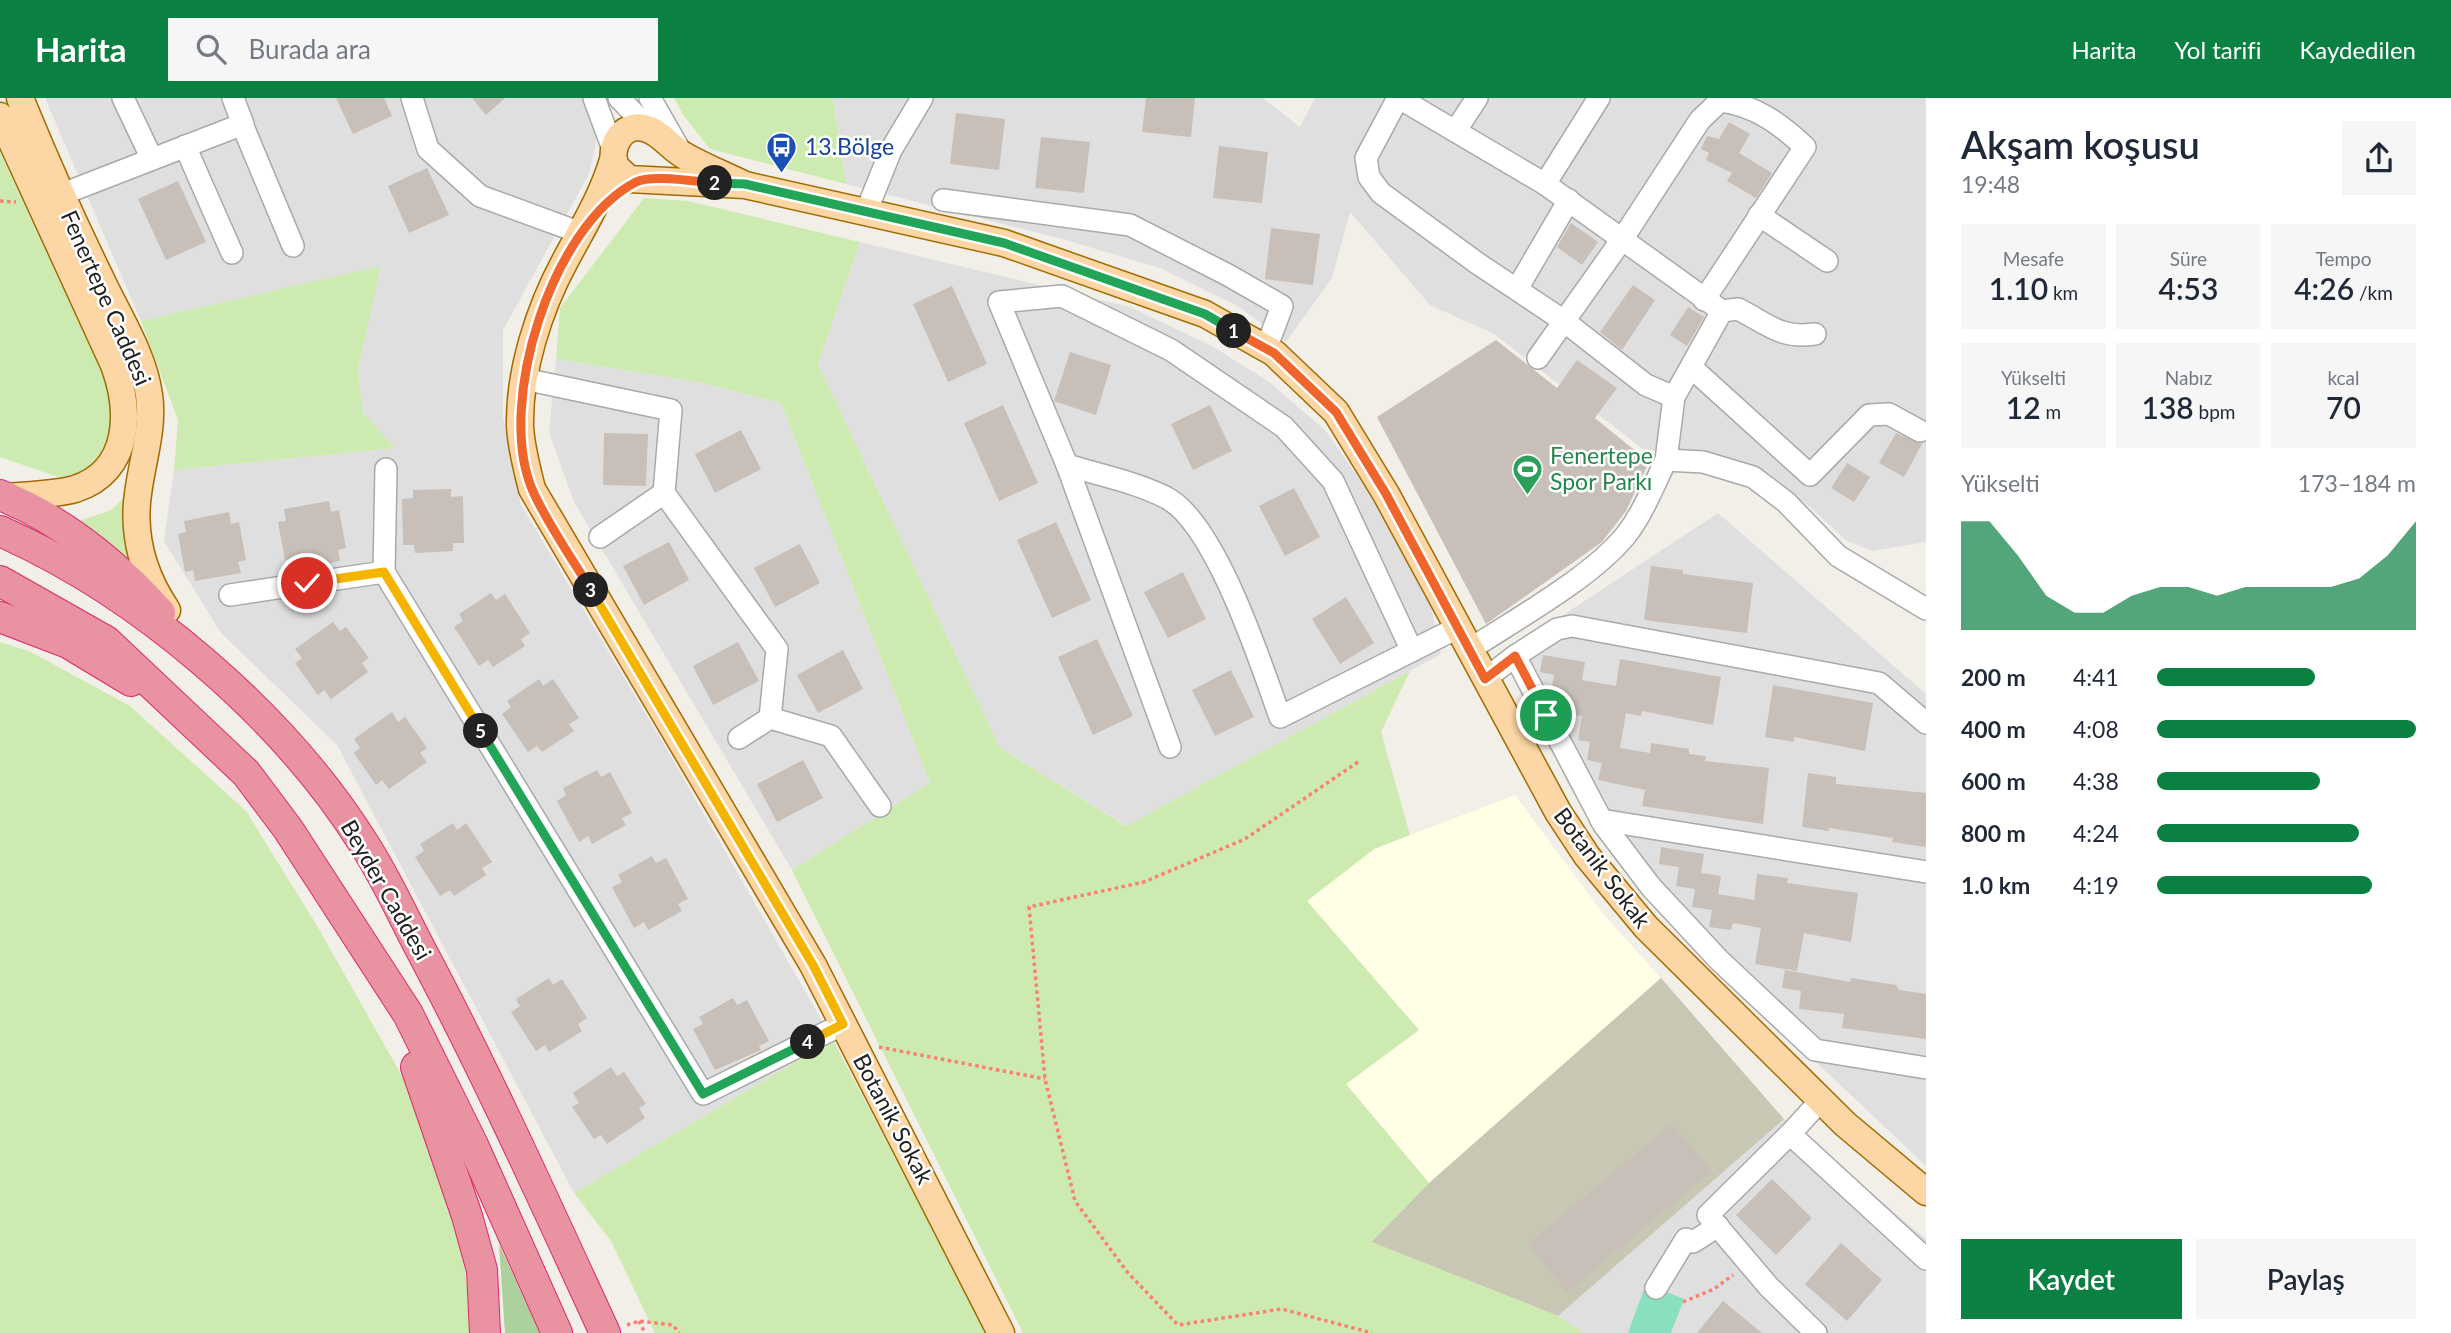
<!DOCTYPE html>
<html lang="tr">
<meta charset="utf-8">
<style>
:root{--surface:#fff;--page:#f6f6f7;--text:#1f2937;--muted:#747a83;--accent:#0b8043}
body{margin:0;font-family:Lato,sans-serif;background:var(--page);color:var(--text);height:100vh;display:flex;flex-direction:column;font-size:26px;white-space:nowrap}
*{box-sizing:border-box;margin:0}
p{font-size:23px;color:var(--muted)}
.icon{flex:none;width:38px;height:38px;fill:none;stroke:currentColor;stroke-width:2;stroke-linecap:round;stroke-linejoin:round}
.map{position:relative;flex:1;overflow:hidden}
.drawer{display:flex;flex-direction:column;background:var(--surface);width:525px}
.drawer>*{flex:none}
.pin{position:absolute;display:grid;place-items:center;width:60px;height:60px;color:#fff;margin:-30px;border:4px solid #fff;border-radius:50%;box-shadow:0 2px 7px #0007}
.km{position:absolute;width:35px;height:35px;margin:-18px;border-radius:50%;background:#222;color:#fff;font-size:19px;line-height:35px;text-align:center}
.round{display:grid;place-items:center;flex:none;width:74px;height:74px;border-radius:0px;background:var(--page)}
.summary{display:flex;align-items:center;justify-content:space-between;height:119px;padding:0 35px}
h1{font-size:38px;font-weight:600;line-height:52px}
.figures{display:grid;grid-template-columns:repeat(3,1fr);gap:10px;height:119px;padding:7px 35px}
.figures div{display:grid;align-content:center;border-radius:0px;background:var(--page);text-align:center}
.figures b{font-size:30px;font-weight:600}
.figures small{font-size:19px;font-weight:400}
.figures p{font-size:19px}
.chart{height:196px;padding:14px 35px}
.chart p{display:flex;justify-content:space-between}
.chart svg{width:100%;height:126px;margin-top:7px;fill:var(--accent);opacity:.7}
.action{display:flex;gap:14px;margin-top:auto;padding:14px 35px}
.action a{flex:1;height:80px;border-radius:0px;background:var(--accent);color:#fff;font-size:28px;font-weight:600;line-height:80px;text-align:center}
.action a+a{background:var(--page);color:var(--text)}
ul{padding:0 35px;list-style:none;font-size:23px}
li{display:grid;grid-template-columns:112px 84px 1fr;align-items:center;height:52px}
li i{height:18px;border-radius:9px;background:var(--accent)}
header{display:flex;align-items:center;gap:42px;box-sizing:border-box;height:98px;padding:0 35px;background:var(--accent);color:#fff}
header strong{font-size:33px}
nav{display:flex;gap:38px;margin-inline-start:auto;font-size:24px}
.search{width:490px;height:63px;background:var(--page);display:flex;align-items:center;gap:18px;box-sizing:border-box;padding:0 24px;border-radius:0px;color:var(--muted);font-size:26px}
main{display:flex;flex:1;min-height:0}
.map>svg:first-child{display:block}
</style>
<header>
<strong>Harita</strong>
<div class="search"><svg class="icon" aria-label="search" viewBox="0 0 24 24"><circle cx="10" cy="10" r="6"/><path d="M15 15l6 6"/></svg>Burada ara</div>
<nav><a>Harita</a><a>Yol tarifi</a><a>Kaydedilen</a></nav>
</header>
<main>
<div class="map">
<svg width="1926" height="1235" viewBox="0 0 1926 1235">
<rect width="100%" height="100%" fill="#f2efe9"/>
<g fill="#e0dfdf">
<path d="M 45,0 L 582,0 L 598,35 L 589,76 L 503,232 L 503,319 L 521,407 L 662,643 L 833,942 L 574,1095 L 337,647 L 221,535 L 164,443 L 174,372 L 394,350 L 363,315 L 358,272 L 380,169 L 141,223 Z"/>
<path d="M 833,0 L 1263,0 L 1300,29 L 1315,0 L 1926,0 L 1926,444 L 1872,453 L 1846,442 L 1809,408 L 1743,365 L 1643,351 L 1494,236 L 1430,207 L 1350,114 L 1332,180 L 1286,244 L 1239,209 L 1160,170 L 1062,141 L 846,86 Z"/>
<path d="M 860,144 L 1130,209 L 1212,248 L 1269,284 L 1325,332 L 1361,383 L 1429,499 L 1441,556 L 1127,728 L 1000,650 L 818,266 Z"/>
<path d="M 556,261 L 698,284 L 781,305 L 930,685 L 792,772 L 574,404 L 549,334 Z"/>
<path d="M 1718,415 L 1926,596 L 1926,1068 L 1702,856 L 1630,773 L 1570,690 L 1506,555 Z"/>
<path d="M 1784,1021 L 1926,1141 L 1926,1235 L 1584,1235 L 1558,1218 Z"/>
</g>
<path fill="#ffffe5" d="M 1515,697 L 1604,817 L 1661,880 L 1429,1085 L 1346,986 L 1419,932 L 1307,803 L 1374,751 Z"/>
<path fill="#c7c7b4" d="M 1661,880 L 1784,1021 L 1558,1218 L 1371,1144 L 1429,1085 Z"/>
<g fill="#cdebb0">
<path d="M 674,0 L 833,0 L 846,86 L 710,51 L 684,18 Z"/>
<path d="M 0,54 L 112,296 L 111,346 L 92,371 L 61,380 L 0,359 Z"/>
<path d="M 644,100 L 688,103 L 860,144 L 818,266 L 1000,650 L 1126,728 L 1410,573 L 1381,634 L 1410,737 L 1374,751 L 1307,803 L 1419,932 L 1346,986 L 1429,1085 L 1371,1144 L 1558,1218 L 1584,1235 L 1023,1235 L 792,772 L 930,685 L 781,305 L 698,284 L 556,261 L 560,210 Z"/>
<path d="M 381,168 L 358,272 L 363,315 L 395,350 L 174,372 L 178,322 L 141,223 Z"/>
<path d="M 132,392 L 131,468 L 76,424 L 111,412 Z"/>
<path d="M 0,544 L 31,554 L 130,608 L 246,713 L 316,826 L 406,985 L 461,1144 L 472,1222 L 470,1235 L 0,1235 Z"/>
<path d="M 833,942 L 987,1235 L 655,1235 L 611,1143 L 574,1095 Z"/>
</g>
<path fill="#add19e" d="M 499,1146 L 540,1235 L 505,1235 Z"/>
<path fill="#88e0be" d="M 1646,1186 L 1684,1201 L 1671,1235 L 1628,1235 Z"/>
<g fill="#c7bfb8">
<path d="M 336,0 L 384,0 L 392,18 L 353,36 Z"/>
<path d="M 472,0 L 505,0 L 486,17 Z"/>
<path d="M 1146,0 L 1195,0 L 1191,39 L 1142,34 Z"/>
<path d="M 956,15 L 1005,21 L 999,72 L 950,66 Z"/>
<path d="M 1729,24 L 1750,36 L 1739,55 L 1772,75 L 1756,100 L 1727,83 L 1732,75 L 1706,62 L 1709,55 L 1701,51 L 1707,38 L 1719,41 Z"/>
<path d="M 1041,39 L 1090,44 L 1084,95 L 1035,90 Z"/>
<path d="M 1219,48 L 1268,54 L 1262,105 L 1213,100 Z"/>
<path d="M 427,70 L 449,117 L 409,135 L 388,88 Z"/>
<path d="M 178,83 L 206,144 L 166,162 L 138,101 Z"/>
<path d="M 1571,125 L 1598,144 L 1582,167 L 1557,149 Z"/>
<path d="M 1271,130 L 1320,136 L 1313,187 L 1265,181 Z"/>
<path d="M 1633,187 L 1655,202 L 1622,252 L 1600,234 Z"/>
<path d="M 952,188 L 987,266 L 948,284 L 913,206 Z"/>
<path d="M 1688,209 L 1704,219 L 1687,248 L 1670,237 Z"/>
<path d="M 1496,242 L 1557,290 L 1577,262 L 1617,290 L 1595,320 L 1649,364 L 1626,413 L 1602,444 L 1486,526 L 1377,319 Z"/>
<path d="M 1070,254 L 1111,267 L 1096,317 L 1054,303 Z"/>
<path d="M 1003,307 L 1038,385 L 999,403 L 964,325 Z"/>
<path d="M 1210,307 L 1232,353 L 1193,372 L 1171,326 Z"/>
<path d="M 741,332 L 761,371 L 715,395 L 695,356 Z"/>
<path d="M 604,335 L 648,336 L 646,388 L 603,387 Z"/>
<path d="M 1896,335 L 1922,346 L 1904,379 L 1879,365 Z"/>
<path d="M 1847,365 L 1870,379 L 1854,404 L 1831,390 Z"/>
<path d="M 1294,390 L 1320,439 L 1285,458 L 1259,408 Z"/>
<path d="M 451,391 L 451,399 L 463,398 L 464,445 L 453,445 L 453,453 L 415,455 L 414,447 L 403,447 L 402,401 L 413,400 L 413,392 Z"/>
<path d="M 329,403 L 331,414 L 339,412 L 346,450 L 338,452 L 340,463 L 295,472 L 293,460 L 285,462 L 278,424 L 286,423 L 284,411 Z"/>
<path d="M 229,414 L 231,426 L 239,424 L 246,462 L 238,464 L 241,475 L 195,483 L 193,472 L 185,474 L 178,436 L 186,434 L 184,423 Z"/>
<path d="M 1056,424 L 1091,502 L 1052,520 L 1017,442 Z"/>
<path d="M 669,444 L 689,482 L 644,507 L 623,468 Z"/>
<path d="M 800,446 L 820,485 L 775,509 L 754,470 Z"/>
<path d="M 1651,468 L 1683,472 L 1683,476 L 1753,485 L 1747,535 L 1644,522 Z"/>
<path d="M 1183,474 L 1206,521 L 1168,540 L 1144,494 Z"/>
<path d="M 491,495 L 496,502 L 505,496 L 530,535 L 521,541 L 525,548 L 493,569 L 488,562 L 479,568 L 454,529 L 463,523 L 459,516 Z"/>
<path d="M 1346,499 L 1374,545 L 1340,566 L 1312,521 Z"/>
<path d="M 333,524 L 340,533 L 346,529 L 369,560 L 362,565 L 368,574 L 331,601 L 324,592 L 318,597 L 295,565 L 302,560 L 295,551 Z"/>
<path d="M 1097,541 L 1133,618 L 1093,637 L 1058,559 Z"/>
<path d="M 738,544 L 759,583 L 713,607 L 693,568 Z"/>
<path d="M 843,552 L 863,591 L 818,615 L 797,577 Z"/>
<path d="M 1543,557 L 1585,564 L 1582,582 L 1616,588 L 1620,561 L 1721,579 L 1713,627 L 1642,613 L 1641,618 L 1626,615 L 1620,650 L 1650,655 L 1651,645 L 1689,651 L 1689,656 L 1706,658 L 1705,663 L 1769,670 L 1763,726 L 1642,708 L 1645,692 L 1598,682 L 1602,665 L 1587,662 L 1590,644 L 1578,642 L 1582,618 L 1560,615 L 1562,596 L 1551,595 L 1554,577 L 1540,574 Z"/>
<path d="M 1231,572 L 1254,619 L 1215,638 L 1192,592 Z"/>
<path d="M 539,581 L 543,588 L 553,581 L 579,620 L 569,626 L 574,633 L 542,654 L 537,648 L 528,654 L 502,616 L 511,609 L 507,603 Z"/>
<path d="M 1773,587 L 1873,605 L 1865,653 L 1794,639 L 1794,644 L 1765,639 Z"/>
<path d="M 392,614 L 398,624 L 405,619 L 427,650 L 420,655 L 427,664 L 389,691 L 382,682 L 376,687 L 354,655 L 360,650 L 354,641 Z"/>
<path d="M 803,662 L 823,700 L 777,724 L 757,686 Z"/>
<path d="M 597,672 L 601,679 L 610,674 L 632,715 L 622,720 L 626,727 L 592,746 L 588,738 L 579,744 L 557,703 L 566,697 L 563,690 Z"/>
<path d="M 1808,675 L 1836,679 L 1836,686 L 1926,695 L 1926,749 L 1892,744 L 1893,740 L 1829,730 L 1829,733 L 1802,729 Z"/>
<path d="M 453,725 L 457,732 L 466,725 L 492,764 L 482,770 L 486,777 L 454,798 L 450,792 L 440,798 L 415,759 L 424,753 L 420,746 Z"/>
<path d="M 1661,749 L 1704,756 L 1701,775 L 1721,778 L 1718,796 L 1754,802 L 1757,776 L 1788,780 L 1787,785 L 1858,795 L 1851,844 L 1804,835 L 1797,873 L 1755,866 L 1761,830 L 1733,825 L 1731,832 L 1709,829 L 1712,812 L 1692,809 L 1695,791 L 1676,788 L 1679,769 L 1659,766 Z"/>
<path d="M 652,758 L 656,765 L 666,760 L 688,801 L 678,806 L 682,813 L 648,832 L 644,824 L 634,830 L 612,789 L 622,784 L 618,777 Z"/>
<path d="M 1785,872 L 1850,884 L 1851,880 L 1896,887 L 1899,892 L 1926,896 L 1926,941 L 1842,930 L 1844,916 L 1799,911 L 1801,893 L 1782,890 Z"/>
<path d="M 549,880 L 553,887 L 562,881 L 587,920 L 578,926 L 582,933 L 549,954 L 545,947 L 536,953 L 511,914 L 520,908 L 516,901 Z"/>
<path d="M 733,900 L 737,907 L 747,902 L 769,943 L 759,948 L 761,952 L 715,972 L 693,931 L 703,926 L 699,919 Z"/>
<path d="M 611,969 L 617,978 L 624,974 L 646,1006 L 639,1010 L 645,1020 L 607,1046 L 601,1037 L 594,1041 L 572,1009 L 579,1005 L 573,995 Z"/>
<path d="M 1672,1026 L 1712,1073 L 1567,1194 L 1528,1146 Z"/>
<path d="M 1772,1081 L 1812,1120 L 1776,1157 L 1736,1117 Z"/>
<path d="M 1841,1145 L 1882,1182 L 1847,1223 L 1805,1186 Z"/>
<path d="M 1723,1203 L 1762,1235 L 1697,1235 Z"/>
</g>
<g fill="none" stroke-linecap="round" stroke-linejoin="round">
<defs>
<g id="minor">
<path d="M 123,0 L 152,61"/>
<path d="M 412,0 L 428,51 L 480,98 L 581,135"/>
<path d="M 594,0 L 613,51"/>
<path d="M 619,0 L 651,33"/>
<path d="M 650,0 L 678,49"/>
<path d="M 1398,0 L 1366,60 L 1369,79 L 1381,95 L 1477,165 L 1564,223 L 1646,287 L 1674,299"/>
<path d="M 1399,0 L 1545,86 L 1722,213"/>
<path d="M 242,26 L 293,148"/>
<path d="M 1456,32 L 1477,0"/>
<path d="M 185,48 L 232,155"/>
<path d="M 1545,86 L 1599,0"/>
<path d="M 60,97 L 243,26 L 233,0"/>
<path d="M 943,102 L 1130,127 L 1228,177 L 1282,208 L 1266,251"/>
<path d="M 866,114 L 891,52 L 922,0"/>
<path d="M 1759,117 L 1827,163"/>
<path d="M 1517,191 L 1569,102"/>
<path d="M 1538,260 L 1623,140 L 1700,22 L 1720,3 C 1755,7 1780,26 1805,49 L 1704,202"/>
<path d="M 1692,270 L 1810,377 L 1869,317 L 1889,316 L 1920,333"/>
<path d="M 524,281 L 671,312 L 664,395 L 777,551 L 770,620 L 831,638 L 880,708"/>
<path d="M 1666,362 L 1674,299 L 1722,213 L 1738,211 C 1768,226 1780,241 1815,236"/>
<path d="M 1067,367 L 1170,649"/>
<path d="M 600,439 L 664,395"/>
<path d="M 384,474 L 386,371"/>
<path d="M 230,497 L 384,474 L 703,996 L 843,926"/>
<path d="M 1469,552 C 1516,521 1591,480 1626,437 C 1643,415 1654,387 1666,362 L 1703,364 L 1753,379 L 1786,404 L 1838,458 L 1926,511"/>
<path d="M 1412,553 L 1333,383 L 1284,329 L 1171,252 L 1062,198 L 999,204 L 1067,367 C 1099,377 1135,384 1165,399 C 1215,423 1261,566 1280,619 L 1457,530"/>
<path d="M 1515,558 L 1557,531 L 1572,528 L 1879,585 L 1926,625"/>
<path d="M 1485,581 L 1515,558 L 1604,727 L 1651,789 L 1719,862 L 1815,952 L 1926,970"/>
<path d="M 739,640 L 770,620"/>
<path d="M 1601,722 L 1926,774"/>
<path d="M 1790,1036 L 1821,1002"/>
<path d="M 1656,1190 L 1686,1141 L 1693,1144 L 1718,1128"/>
<path d="M 1816,1235 L 1769,1189 L 1708,1117 L 1790,1036 L 1926,1161"/>
</g>
<g id="major">
<path d="M 20,0 C 45,61 71,120 100,179 C 117,216 144,257 149,297 C 154,330 142,363 138,396 C 132,438 144,478 167,512"/>
<path d="M 0,18 L 114,267 C 131,313 131,373 75,391 C 53,397 27,397 4,399"/>
<path d="M 613,62 C 602,99 583,129 565,163 C 539,211 519,273 520,328 C 521,349 527,371 532,391 L 813,867 L 1001,1235"/>
<path d="M 745,87 C 725,77 704,69 685,58 C 671,51 660,33 644,30 C 621,25 608,50 616,69 L 629,81 L 745,87 L 1004,145 L 1205,216 L 1274,255 L 1336,314 L 1386,396 L 1558,714 L 1587,758 L 1646,829 L 1845,1026 L 1926,1094"/>
</g>
<g id="highway">
<path d="M 0,397 C 62,422 116,466 160,515"/>
<path d="M 0,433 C 140,495 283,617 364,746 C 386,780 403,818 422,854 C 488,978 546,1107 605,1235"/>
<path d="M 0,483 L 106,543 L 246,675 L 288,731 L 408,916 L 473,1047 L 557,1235"/>
<path d="M 0,519 L 68,545 L 131,583"/>
<path d="M 416,969 L 467,1118 L 482,1172 L 485,1235"/>
</g>
</defs>
<use href="#minor" stroke="#a9a9a9" stroke-width="24"/>
<use href="#major" stroke="#a06b00" stroke-width="29"/>
<use href="#highway" stroke="#dc2a67" stroke-width="32"/>
<g stroke="#fa8072" stroke-width="3.5" stroke-dasharray="3.5 3.5" stroke-linecap="butt">
<path d="M 0,103 L 16,104"/>
<path d="M 1358,664 L 1245,741 L 1144,784 L 1029,809 L 1045,981 L 1075,1103 L 1128,1175 L 1178,1227 L 1282,1211 L 1372,1235"/>
<path d="M 879,949 L 1045,981"/>
<path d="M 1683,1204 L 1714,1191 L 1733,1177"/>
<path d="M 639,1223 L 645,1235"/>
<path d="M 627,1227 L 639,1223 L 673,1227 L 679,1235"/>
</g>
<use href="#minor" stroke="#fff" stroke-width="21"/>
<use href="#major" stroke="#fcd6a4" stroke-width="26"/>
<use href="#highway" stroke="#e892a2" stroke-width="30"/>
</g>
<g fill="none" stroke-linecap="round" stroke-linejoin="round">
<defs>
<path id="split-1" d="M 1234,233 L 1274,255 L 1336,314 L 1386,396 L 1485,581 L 1515,558 L 1546,617"/>
<path id="split-2" d="M 715,85 L 745,86 L 1004,145 L 1205,216 L 1234,233"/>
<path id="split-3" d="M 591,492 C 573,462 545,422 532,391 C 496,305 552,127 636,84 C 652,76 697,84 715,85"/>
<path id="split-4" d="M 591,492 L 813,867 L 843,926 L 808,944"/>
<path id="split-5" d="M 481,633 L 703,996 L 808,944"/>
<path id="split-6" d="M 307,485 L 384,474 L 481,633"/>
</defs>
<use href="#split-1" stroke="#fff" stroke-width="14"/>
<use href="#split-2" stroke="#fff" stroke-width="14"/>
<use href="#split-3" stroke="#fff" stroke-width="14"/>
<use href="#split-4" stroke="#fff" stroke-width="14"/>
<use href="#split-5" stroke="#fff" stroke-width="14"/>
<use href="#split-6" stroke="#fff" stroke-width="14"/>
<use href="#split-1" stroke="#f0652b" stroke-width="9"/>
<use href="#split-2" stroke="#22a559" stroke-width="9"/>
<use href="#split-3" stroke="#f0652b" stroke-width="9"/>
<use href="#split-4" stroke="#f5b400" stroke-width="9"/>
<use href="#split-5" stroke="#22a559" stroke-width="9"/>
<use href="#split-6" stroke="#f5b400" stroke-width="9"/>
</g>
<defs>
<symbol id="bus-pin" viewBox="-11 -11 22 30"><path d="M0 17L-7.5 6A9.5 9.5 0 1 1 7.5 6Z" fill="#1a4fb4" stroke="#fff"/><path d="M-5-6H5V4H4V6H2V4H-2V6H-4V4H-5ZM-3.5-4V0h7V-4ZM-3.5 1.2v1.5H-2V1.2ZM2 1.2v1.5H3.5V1.2Z" fill="#fff"/></symbol>
<symbol id="stadium-pin" viewBox="-11 -11 22 30"><path d="M0 17L-7.5 6A9.5 9.5 0 1 1 7.5 6Z" fill="#2e9e5b" stroke="#fff"/><path d="M0-5a6.5 5 0 1 0 0 10a6.5 5 0 1 0 0-10ZM-3.5-1.8h7v3.6h-7Z" fill="#fff"/></symbol>
</defs>
<g fill-rule="evenodd">
<use href="#bus-pin" x="764" y="32" width="35" height="47"/>
<use href="#stadium-pin" x="1510" y="354" width="35" height="47"/>
</g>
<g text-anchor="middle" stroke-width="5" stroke-linejoin="round" paint-order="stroke">
<g font-size="23" fill="#164399" stroke="#fff" text-anchor="start">
<text x="805" y="57">13.Bölge</text>
</g>
<g font-size="23" fill="#222" stroke="#fff">
<text transform="translate(106 200) rotate(66)" y="8">Fenertepe Caddesi</text>
<text transform="translate(1602 770) rotate(53)" y="8">Botanik Sokak</text>
<text transform="translate(386 792) rotate(60)" y="8">Beyder Caddesi</text>
<text transform="translate(893 1021) rotate(62)" y="8">Botanik Sokak</text>
</g>
<g font-size="23" fill="#27864d" stroke="#fff" text-anchor="start">
<text x="1550" y="366">Fenertepe<tspan x="1550" dy="26">Spor Parkı</tspan></text>
</g>
</g>
</svg>
<div class="pin" style="left:1546px;top:617px;background:#1e9e55"><svg class="icon" aria-label="arrive" viewBox="0 0 24 24"><path d="M6 21V4h12l-3 4 3 4H6"/></svg></div>
<div class="pin" style="left:307px;top:485px;background:#d93025"><svg class="icon" aria-label="check" viewBox="0 0 24 24"><path d="M5 12l5 5 9-10"/></svg></div>
<b class="km" style="left:1234px;top:233px">1</b>
<b class="km" style="left:715px;top:85px">2</b>
<b class="km" style="left:591px;top:492px">3</b>
<b class="km" style="left:808px;top:944px">4</b>
<b class="km" style="left:481px;top:633px">5</b>
</div>
<section class="drawer">
<div class="summary"><div><h1>Akşam koşusu</h1><p>19:48</p></div><a class="round"><svg class="icon" aria-label="share" viewBox="0 0 24 24"><path d="M12 15V3M7 8l5-5 5 5M5 13v7h14v-7"/></svg></a></div>
<div class="figures">
<div><p>Mesafe</p><b>1.10<small> km</small></b></div>
<div><p>Süre</p><b>4:53</b></div>
<div><p>Tempo</p><b>4:26<small> /km</small></b></div>
</div>
<div class="figures">
<div><p>Yükselti</p><b>12<small> m</small></b></div>
<div><p>Nabız</p><b>138<small> bpm</small></b></div>
<div><p>kcal</p><b>70</b></div>
</div>
<div class="chart"><p><span>Yükselti</span>173–184 m</p>
<svg viewBox="0 0 160 44" preserveAspectRatio="none"><path d="M0 44V6L10 6L20 18L30 32L40 38L50 38L60 32L70 29L80 29L90 32L100 29L110 29L120 29L130 29L140 26L150 18L160 6V44z"/></svg>
</div>
<ul>
<li><b>200 m</b>4:41<i style="width:61%"></i></li>
<li><b>400 m</b>4:08<i style="width:100%"></i></li>
<li><b>600 m</b>4:38<i style="width:63%"></i></li>
<li><b>800 m</b>4:24<i style="width:78%"></i></li>
<li><b>1.0 km</b>4:19<i style="width:83%"></i></li>
</ul>
<div class="action"><a>Kaydet</a><a>Paylaş</a></div>
</section>
</main>
